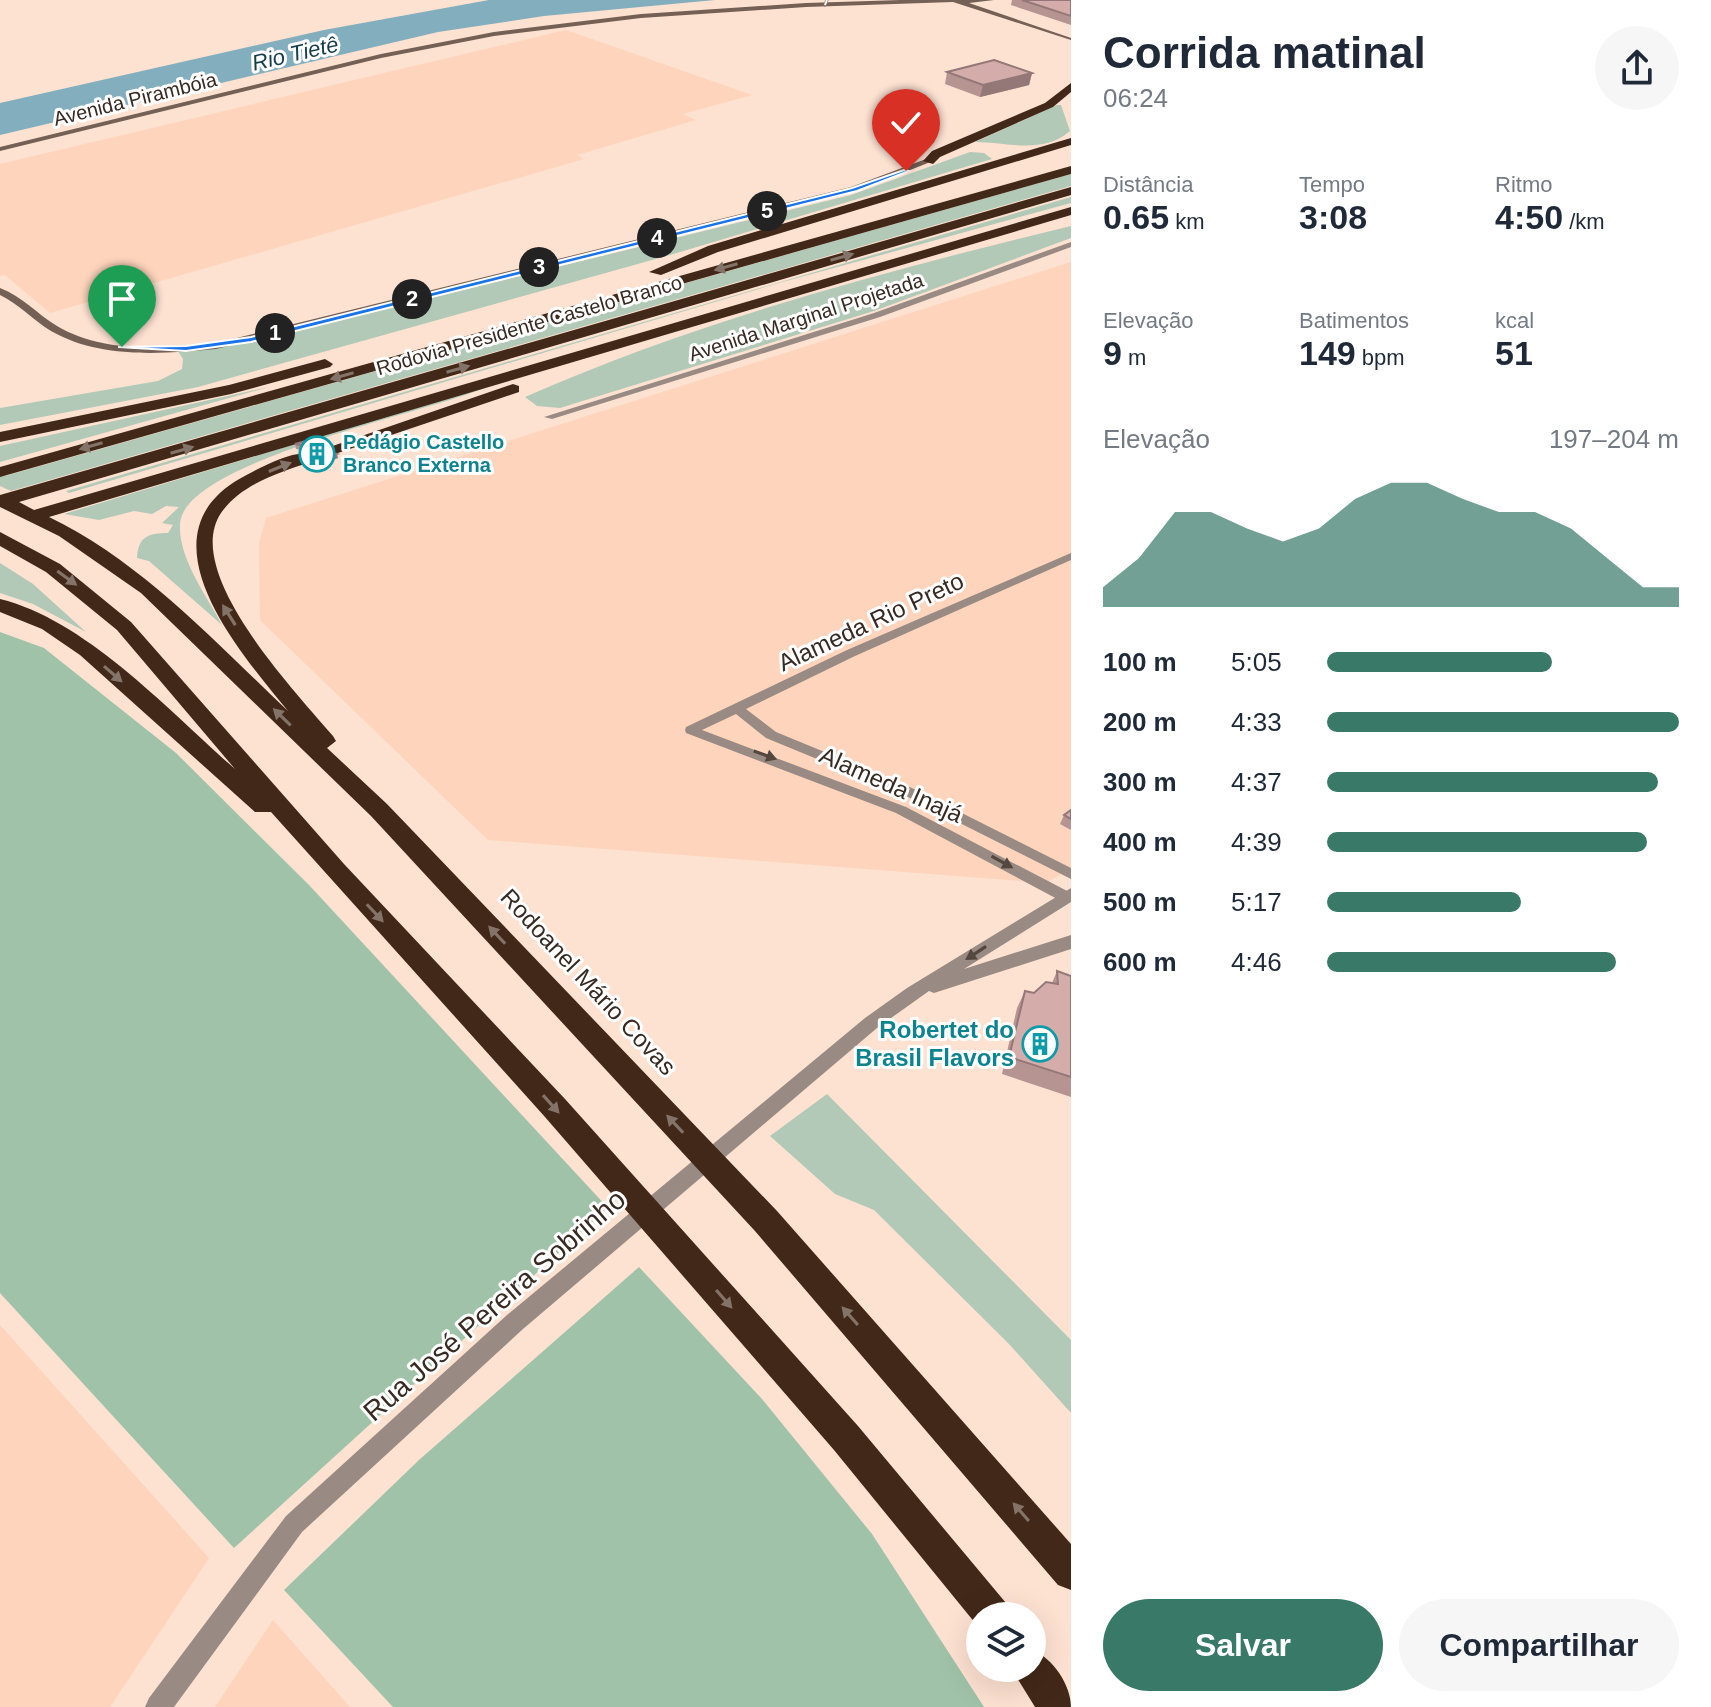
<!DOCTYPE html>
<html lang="pt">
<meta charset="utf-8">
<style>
:root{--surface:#fff;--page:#f6f6f7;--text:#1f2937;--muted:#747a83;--accent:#397968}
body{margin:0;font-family:Arial,sans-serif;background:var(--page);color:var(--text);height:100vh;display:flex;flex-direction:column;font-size:30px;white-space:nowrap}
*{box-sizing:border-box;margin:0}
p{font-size:26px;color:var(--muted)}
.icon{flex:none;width:44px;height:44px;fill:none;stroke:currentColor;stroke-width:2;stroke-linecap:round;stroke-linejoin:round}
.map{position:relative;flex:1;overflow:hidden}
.side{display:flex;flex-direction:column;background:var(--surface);width:640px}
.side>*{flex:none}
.tools{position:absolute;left:966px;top:1602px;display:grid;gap:16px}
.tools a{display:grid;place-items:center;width:80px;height:80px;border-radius:50%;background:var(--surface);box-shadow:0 8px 32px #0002;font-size:40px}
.pin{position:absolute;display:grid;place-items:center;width:68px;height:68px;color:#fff;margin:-82px -34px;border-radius:50% 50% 50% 0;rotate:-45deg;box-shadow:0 0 8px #0007}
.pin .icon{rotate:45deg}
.km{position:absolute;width:40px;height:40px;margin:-20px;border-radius:50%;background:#222;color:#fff;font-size:22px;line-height:40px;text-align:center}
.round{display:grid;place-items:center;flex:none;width:84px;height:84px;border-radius:42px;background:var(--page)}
.headline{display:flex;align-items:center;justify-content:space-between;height:136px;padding:0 32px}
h1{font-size:44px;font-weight:600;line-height:60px}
.figures{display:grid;grid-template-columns:repeat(3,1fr);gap:12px;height:136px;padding:8px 32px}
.figures div{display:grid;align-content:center}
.figures b{font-size:34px;font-weight:600}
.figures small{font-size:22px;font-weight:400}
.figures p{font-size:22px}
.chart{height:224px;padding:16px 32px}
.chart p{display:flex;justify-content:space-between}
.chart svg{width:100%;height:144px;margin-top:8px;fill:var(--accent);opacity:.7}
.cta{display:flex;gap:16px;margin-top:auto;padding:16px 32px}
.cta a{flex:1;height:92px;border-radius:48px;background:var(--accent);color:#fff;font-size:32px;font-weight:600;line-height:92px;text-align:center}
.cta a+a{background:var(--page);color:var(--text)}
ul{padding:0 32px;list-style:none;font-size:26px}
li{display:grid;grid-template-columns:128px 96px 1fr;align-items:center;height:60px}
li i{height:20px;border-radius:10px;background:var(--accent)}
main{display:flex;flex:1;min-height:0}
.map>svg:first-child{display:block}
</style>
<main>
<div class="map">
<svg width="1071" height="1707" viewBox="0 0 1071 1707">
<rect width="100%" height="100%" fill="#fde1d1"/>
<g fill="#fed4bc">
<path d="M 566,30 L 752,95 L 683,114 L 696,120 L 577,155 L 584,159 L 50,313 L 5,275 L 0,276 L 0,164 Z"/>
<path d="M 1071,262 L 1071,868 L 1046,883 L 488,840 L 260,620 L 259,543 L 266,518 Z"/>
<path d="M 0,1325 L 209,1558 L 110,1707 L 0,1707 Z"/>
<path d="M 273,1620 L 350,1707 L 215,1707 Z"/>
</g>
<g fill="#b2c9b7">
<path d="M 1057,105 L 1061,105 L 1070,131 C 1042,155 1008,142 975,142 Z"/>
<path d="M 970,152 L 984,153 L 992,159 L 670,255 L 198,387 L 0,425 L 0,408 L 158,381 L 182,369 L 183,359 L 178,351 L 251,342 L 851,195 Z"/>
<path d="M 1071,174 L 1071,186 L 11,491 L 0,486 L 0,473 L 5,476 Z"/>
<path d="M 1071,197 L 1071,203 L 779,283 L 69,493 L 66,491 Z"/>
<path d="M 1071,226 L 1071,238 L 874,311 L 560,408 L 537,406 L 525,397 C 699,320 886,271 1071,226 Z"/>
<path d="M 491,385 C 435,412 183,460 180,524 C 178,558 207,596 222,625 L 149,561 L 137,558 C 138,537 148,533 168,533 L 173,525 L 162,523 L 179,507 L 166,506 L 152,514 L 134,511 L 99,520 L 64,514 Z"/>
<path d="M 269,387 L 0,462 L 0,446 Z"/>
<path d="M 0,563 L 33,584 L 86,632 L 33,604 L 0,593 Z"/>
<path d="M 827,1094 L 1071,1340 L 1071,1413 L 1009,1344 L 874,1210 L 835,1194 L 770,1136 Z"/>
</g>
<g fill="#9fc2a8">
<path d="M 0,632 L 44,648 L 176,753 L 309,885 L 608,1208 L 234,1548 L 0,1293 Z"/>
<path d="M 639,1267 L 762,1399 L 872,1534 L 984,1707 L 393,1707 L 284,1590 L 419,1460 Z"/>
</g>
<path fill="#82aebd" d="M 489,0 L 715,0 L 544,16 L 438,32 L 0,135 L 0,103 L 324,30 Z"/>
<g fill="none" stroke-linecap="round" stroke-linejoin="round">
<g fill="#998b83" fill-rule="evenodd">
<path d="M 1071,242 L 1071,247 L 880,317 L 552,419 L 544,417 L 874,313 Z"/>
<path d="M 1071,553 L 1071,560 L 855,656 L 746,709 L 776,732 L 912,788 L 1071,868 L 1071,879 L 902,794 L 766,738 L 736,714 L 702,730 L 906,807 L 1071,893 L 1071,901 L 1061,901 L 896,813 L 686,733 L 685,730 L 686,727 L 847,650 Z"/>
</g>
<path fill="#998b83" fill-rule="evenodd" d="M 1071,888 L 1071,902 L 964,969 L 1071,935 L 1071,949 L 934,993 L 929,991 L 877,1028 L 523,1329 L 302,1532 L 174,1707 L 145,1707 L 149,1698 L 286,1516 L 507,1315 L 865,1018 L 907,988 Z"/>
<g fill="#746054" fill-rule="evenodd">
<path d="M 901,0 L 994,0 L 969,3 L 1071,38 L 1071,40 L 953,2 L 806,7 L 641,18 L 494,36 L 381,58 L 0,151 L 0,147 L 381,54 L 494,32 L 641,14 L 806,3 Z"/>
<path d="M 926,159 L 933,161 L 857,191 L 216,349 C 161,354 100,359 51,331 C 33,320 19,304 0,295 L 0,288 C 22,296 37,314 57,326 C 104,354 164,348 216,343 L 851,187 Z"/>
</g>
<g fill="#422818" fill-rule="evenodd">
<path d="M 1071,83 L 1071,92 L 1053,107 L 940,157 L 933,164 L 923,161 L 932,151 L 1045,103 Z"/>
<path d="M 1071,138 L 1071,145 L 718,252 L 661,275 L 649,272 L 708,246 Z"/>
<path d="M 1071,166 L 1071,174 L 0,477 L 0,467 Z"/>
<path d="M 1071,187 L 1071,195 L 19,502 L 34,510 L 1071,207 L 1071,215 L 49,517 C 142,562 214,641 288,711 C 239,651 138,536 241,478 C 258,469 291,450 310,454 L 310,462 C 279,473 241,484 221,513 C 181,573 296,692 333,736 L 336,741 L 327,748 L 387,804 L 777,1211 L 1071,1544 L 1071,1590 L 1058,1585 L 755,1231 L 371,816 L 141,593 L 59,536 L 0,507 L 0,495 Z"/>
<path d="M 325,359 L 333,364 L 330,367 L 231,394 L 0,442 L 0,432 L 229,385 Z"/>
<path d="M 513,384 L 519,386 L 519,392 L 335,454 L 329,455 L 321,450 Z"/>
<path d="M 0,532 L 60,564 L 131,622 L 344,864 L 565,1099 L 858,1426 L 1006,1603 L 1012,1616 L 980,1616 L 980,1629 L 834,1450 L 545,1117 L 271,812 L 255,812 L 80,655 L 42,629 L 0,612 L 0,599 C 86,620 169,711 235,769 L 117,630 L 46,572 L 0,546 Z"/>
<path d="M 1032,1650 C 1053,1658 1071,1685 1071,1707 L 1035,1707 L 1011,1668 L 1032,1668 Z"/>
</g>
<defs>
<path id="rail" d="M 825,5 L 827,0"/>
</defs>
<use href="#rail" stroke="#88756a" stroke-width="3"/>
<use href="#rail" stroke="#fff" stroke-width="2" stroke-dasharray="6" stroke-linecap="butt"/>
</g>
<g fill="#b69492">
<path d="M 1012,0 L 1071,0 L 1071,25 L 1011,5 Z"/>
<path d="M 947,72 L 1032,73 L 1029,85 L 980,97 L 945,84 Z"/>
<path d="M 324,441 L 325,445 L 319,448 L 338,458 L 312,466 L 312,452 L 296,449 L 295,444 Z"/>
<path d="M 1071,810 L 1071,830 L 1060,824 L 1064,815 Z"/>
<path d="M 1057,971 L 1071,976 L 1071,1097 L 1002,1074 L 1017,1008 L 1025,991 L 1034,993 L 1052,983 Z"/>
</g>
<g fill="#947877">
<path d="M 1032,73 L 1029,85 L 980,97 L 983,85 Z"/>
<path d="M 324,441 L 325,445 L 318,449 L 318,444 Z"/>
<path d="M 337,454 L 338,458 L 312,466 L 311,462 Z"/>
</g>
<g fill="#d4acaa" stroke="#947877" stroke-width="2">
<path d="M 1022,0 L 1071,0 L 1071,16 Z"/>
<path d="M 994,60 L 1032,73 L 983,85 L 947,72 Z"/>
<path d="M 320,437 L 324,441 L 318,444 L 319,448 L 337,454 L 311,462 L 312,448 L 295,444 Z"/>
<path d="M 1071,810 L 1071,819 L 1064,815 Z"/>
<path d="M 1057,971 L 1071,976 L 1071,1077 L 1009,1057 L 1025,991 L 1034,993 L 1046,982 L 1058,984 Z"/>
</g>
<defs><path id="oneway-solid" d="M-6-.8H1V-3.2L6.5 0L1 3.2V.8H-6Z" transform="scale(2)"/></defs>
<g fill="#847369">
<use href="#oneway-solid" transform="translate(842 257) rotate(-16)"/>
<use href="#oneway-solid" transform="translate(726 267) rotate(164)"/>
<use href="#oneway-solid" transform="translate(458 369) rotate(-16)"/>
<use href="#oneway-solid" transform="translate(342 376) rotate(164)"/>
<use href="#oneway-solid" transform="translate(91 446) rotate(164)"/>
<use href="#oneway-solid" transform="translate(182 450) rotate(-16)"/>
<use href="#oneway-solid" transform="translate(280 467) rotate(-22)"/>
<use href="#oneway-solid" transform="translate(67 578) rotate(36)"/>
<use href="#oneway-solid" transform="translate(229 615) rotate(-122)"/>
<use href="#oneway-solid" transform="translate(113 674) rotate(41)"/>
<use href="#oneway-solid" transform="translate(282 717) rotate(-136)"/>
<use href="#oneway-solid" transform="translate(375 913) rotate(47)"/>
<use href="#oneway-solid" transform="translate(497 935) rotate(-133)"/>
<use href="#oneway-solid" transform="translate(551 1104) rotate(48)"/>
<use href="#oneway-solid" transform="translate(675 1124) rotate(-133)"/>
<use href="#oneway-solid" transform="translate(724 1299) rotate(49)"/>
<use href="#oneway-solid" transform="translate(850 1316) rotate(-131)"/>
<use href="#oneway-solid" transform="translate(1021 1512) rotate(-131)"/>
</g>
<g fill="#54473f">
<use href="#oneway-solid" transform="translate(765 755) rotate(20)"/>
<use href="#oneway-solid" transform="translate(1002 862) rotate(29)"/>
<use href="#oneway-solid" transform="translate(976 953) rotate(147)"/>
</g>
<path fill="#1a73e8" stroke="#fff" stroke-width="2" d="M 904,170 L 909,171 L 857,191 L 251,342 L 186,351 L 118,347 L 186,346 L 251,337 L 852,188 Z"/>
<defs>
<symbol id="building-ring" viewBox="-11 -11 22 22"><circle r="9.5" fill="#fff" stroke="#0f9aa8" stroke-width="1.5"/><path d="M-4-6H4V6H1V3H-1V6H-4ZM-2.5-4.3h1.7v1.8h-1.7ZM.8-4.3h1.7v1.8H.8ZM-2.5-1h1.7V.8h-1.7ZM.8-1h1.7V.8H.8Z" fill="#0f9aa8"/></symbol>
</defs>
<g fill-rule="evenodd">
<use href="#building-ring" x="297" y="434" width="40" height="40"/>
<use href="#building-ring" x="1020" y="1024" width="40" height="40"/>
</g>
<g text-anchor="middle" stroke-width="6" stroke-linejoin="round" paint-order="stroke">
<g font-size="20" fill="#372a22" stroke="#fff">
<text transform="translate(135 99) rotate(-14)" y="7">Avenida Pirambóia</text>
<text transform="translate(806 317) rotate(-18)" y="7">Avenida Marginal Projetada</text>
<text transform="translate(529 325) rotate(-16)" y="7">Rodovia Presidente Castelo Branco</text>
</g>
<g font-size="20" font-weight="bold" fill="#0d838f" stroke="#fff" text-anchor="start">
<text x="343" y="449">Pedágio Castello<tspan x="343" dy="23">Branco Externa</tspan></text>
</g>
<g font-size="22" font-style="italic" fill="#143d49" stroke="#fff">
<text transform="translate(295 53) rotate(-13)" y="8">Rio Tietê</text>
</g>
<g font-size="24" fill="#372a22" stroke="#fff">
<text transform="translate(871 622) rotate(-25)" y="8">Alameda Rio Preto</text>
<text transform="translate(891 785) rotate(24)" y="8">Alameda Inajá</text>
<text transform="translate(588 982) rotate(47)" y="8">Rodoanel Mário Covas</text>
</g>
<g font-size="24" font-weight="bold" fill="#0d838f" stroke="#fff" text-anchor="end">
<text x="1014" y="1038">Robertet do<tspan x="1014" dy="28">Brasil Flavors</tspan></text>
</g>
<g font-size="28" fill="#372a22" stroke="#fff">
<text transform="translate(494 1305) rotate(-41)" y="10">Rua José Pereira Sobrinho</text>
</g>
</g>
</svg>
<div class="tools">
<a><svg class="icon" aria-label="layers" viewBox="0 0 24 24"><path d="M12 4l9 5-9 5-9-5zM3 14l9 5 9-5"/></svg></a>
</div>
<div class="pin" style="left:122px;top:347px;background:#1e9e55"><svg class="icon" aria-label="arrive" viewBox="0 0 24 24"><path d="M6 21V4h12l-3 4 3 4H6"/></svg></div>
<div class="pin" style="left:906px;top:171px;background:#d93025"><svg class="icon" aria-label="check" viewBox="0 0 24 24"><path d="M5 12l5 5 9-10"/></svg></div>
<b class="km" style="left:275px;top:333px">1</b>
<b class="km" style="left:412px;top:299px">2</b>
<b class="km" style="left:539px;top:267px">3</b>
<b class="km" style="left:657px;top:238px">4</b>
<b class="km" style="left:767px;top:211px">5</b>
</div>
<section class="side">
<div class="headline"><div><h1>Corrida matinal</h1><p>06:24</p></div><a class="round"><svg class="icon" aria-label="share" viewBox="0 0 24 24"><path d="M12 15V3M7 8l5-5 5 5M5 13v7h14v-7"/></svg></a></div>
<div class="figures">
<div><p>Distância</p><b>0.65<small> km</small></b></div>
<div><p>Tempo</p><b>3:08</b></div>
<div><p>Ritmo</p><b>4:50<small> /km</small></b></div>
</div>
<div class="figures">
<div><p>Elevação</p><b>9<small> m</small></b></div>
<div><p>Batimentos</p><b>149<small> bpm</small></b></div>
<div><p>kcal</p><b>51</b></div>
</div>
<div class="chart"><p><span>Elevação</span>197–204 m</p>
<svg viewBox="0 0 160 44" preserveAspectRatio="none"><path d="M0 44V38L10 29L20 15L30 15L40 20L50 24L60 20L70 11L80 6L90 6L100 11L110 15L120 15L130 20L140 29L150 38L160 38V44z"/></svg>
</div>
<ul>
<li><b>100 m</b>5:05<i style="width:64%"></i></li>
<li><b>200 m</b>4:33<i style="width:100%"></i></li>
<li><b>300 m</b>4:37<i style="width:94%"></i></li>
<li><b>400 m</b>4:39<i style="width:91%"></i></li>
<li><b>500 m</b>5:17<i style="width:55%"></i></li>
<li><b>600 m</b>4:46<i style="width:82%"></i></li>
</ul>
<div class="cta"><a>Salvar</a><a>Compartilhar</a></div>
</section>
</main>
